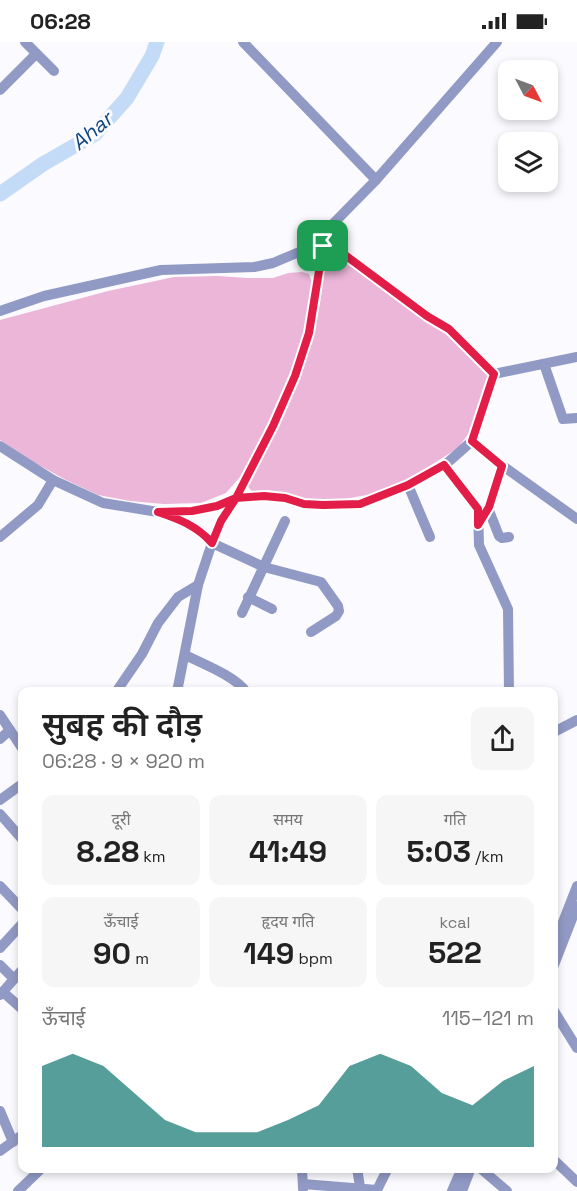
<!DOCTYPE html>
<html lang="hi">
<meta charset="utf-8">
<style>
:root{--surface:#fff;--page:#f6f6f6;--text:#222;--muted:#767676;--accent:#0f766e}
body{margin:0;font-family:"Space Grotesk","Noto Sans Devanagari",sans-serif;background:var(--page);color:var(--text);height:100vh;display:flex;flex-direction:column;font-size:22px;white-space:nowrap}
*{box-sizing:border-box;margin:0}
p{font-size:20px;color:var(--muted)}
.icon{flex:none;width:33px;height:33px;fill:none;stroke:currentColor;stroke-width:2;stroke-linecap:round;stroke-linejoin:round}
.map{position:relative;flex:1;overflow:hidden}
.side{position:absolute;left:18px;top:645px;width:540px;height:486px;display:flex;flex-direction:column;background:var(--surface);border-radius:12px;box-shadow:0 3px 9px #0003}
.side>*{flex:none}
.needle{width:39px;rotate:131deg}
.tools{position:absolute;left:498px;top:18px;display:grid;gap:12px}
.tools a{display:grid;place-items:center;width:60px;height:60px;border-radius:12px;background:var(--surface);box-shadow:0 3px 9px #0003;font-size:30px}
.pin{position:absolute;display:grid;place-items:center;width:51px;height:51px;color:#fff;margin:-26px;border-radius:12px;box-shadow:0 3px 9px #0006}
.round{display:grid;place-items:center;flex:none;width:63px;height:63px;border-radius:12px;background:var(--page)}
.headline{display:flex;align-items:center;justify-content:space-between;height:102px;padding:0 24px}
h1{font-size:33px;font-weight:600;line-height:45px}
.metrics{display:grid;grid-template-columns:repeat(3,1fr);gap:9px;height:102px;padding:6px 24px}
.metrics div{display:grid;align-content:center;border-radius:12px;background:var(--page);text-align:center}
.metrics b{font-size:30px;font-weight:600}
.metrics small{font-size:16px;font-weight:400}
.metrics p{font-size:16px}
.chart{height:168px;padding:12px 24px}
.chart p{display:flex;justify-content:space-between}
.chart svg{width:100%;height:108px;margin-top:6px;fill:var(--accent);opacity:.7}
.status{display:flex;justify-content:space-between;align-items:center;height:42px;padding:0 30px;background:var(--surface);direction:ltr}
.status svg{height:16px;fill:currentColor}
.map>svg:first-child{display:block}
</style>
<div class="status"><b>06:28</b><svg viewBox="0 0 49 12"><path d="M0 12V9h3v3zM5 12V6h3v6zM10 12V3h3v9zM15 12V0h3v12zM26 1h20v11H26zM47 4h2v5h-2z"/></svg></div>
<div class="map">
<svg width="577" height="1149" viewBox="0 0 577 1149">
<rect width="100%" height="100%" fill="#fbfaff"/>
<g fill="#ecb6d8">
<path d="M 329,215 L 335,216 L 362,230 L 446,289 L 465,306 L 488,334 L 485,351 L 472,387 L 458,406 L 403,441 L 367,453 L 334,459 L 299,457 L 269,448 L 253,450 L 248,445 L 248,438 L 283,376 L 313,298 L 321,255 L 324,221 Z"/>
<path d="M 302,230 L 309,232 L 313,243 L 307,282 L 290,335 L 258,402 L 240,435 L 226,451 L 201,461 L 164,462 L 130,459 L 98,453 L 66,438 L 37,422 L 0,398 L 0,278 L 108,249 L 174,235 L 218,234 L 248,236 L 273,236 L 288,231 Z"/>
</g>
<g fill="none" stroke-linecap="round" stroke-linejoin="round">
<path stroke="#c4dbf7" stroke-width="15" d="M 0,152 L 43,122 L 95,92 L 127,56 L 152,14 L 157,0"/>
<g stroke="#919ac4" stroke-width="10">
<path d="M 25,0 L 54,29"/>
<path d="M 243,0 L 376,138"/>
<path d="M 0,48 L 36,12"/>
<path d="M 323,204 L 333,206 L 345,213 L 427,274 L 449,287 L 494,332 L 472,399 L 500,422 L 577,477"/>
<path d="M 0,269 L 44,254 L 161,228 L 254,225 L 273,221 L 304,208 L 324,191 L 376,138 L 497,0"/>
<path d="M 544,322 L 563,377 L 577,376"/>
<path d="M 494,332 L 577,315"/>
<path d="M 0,404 L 53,438 L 103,461 L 158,470 L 192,469 L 217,464 L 236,456 L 265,454 L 285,456 L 304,462 L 323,463 L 360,462 L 408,443 L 445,423 L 472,399"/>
<path d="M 445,423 L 478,467 L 479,503 L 508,567 L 509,650"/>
<path d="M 408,443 L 430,495"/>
<path d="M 488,466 L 499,494 L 502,496 L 509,495"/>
<path d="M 164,472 L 187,481 L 203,491 L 212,501 L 264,525 L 321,540 L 338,564 L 339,569 L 336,574 L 311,590"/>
<path d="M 479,482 L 489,465 L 502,424"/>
<path d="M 0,495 L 38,463 L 53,438"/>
<path d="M 248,555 L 272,567"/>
<path d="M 242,571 L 285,479"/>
<path d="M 185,613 C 201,621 237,635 246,650"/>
<path d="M 116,650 L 142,612 L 158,581 L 178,555 L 198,543"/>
<path d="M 177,650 L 198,543 L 212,501 L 221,479 L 236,456 L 273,384 L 295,334 L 309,291 L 324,191"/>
<path d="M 0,673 L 22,706"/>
<path d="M 554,690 L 577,678"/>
<path d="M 0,697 L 10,688"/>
<path d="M 0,758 L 22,742"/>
<path d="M 0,772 L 22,797"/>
<path d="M 0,844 L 22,867"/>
<path d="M 554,903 L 577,844"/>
<path d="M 0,906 L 22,882"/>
<path d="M 0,923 L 14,937"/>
<path d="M 554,923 L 577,864"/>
<path d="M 3,950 L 22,967"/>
<path d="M 0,953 L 22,928"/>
<path d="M 554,969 L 577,1006"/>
<path d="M 0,1069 L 13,1100"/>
<path d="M 0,1109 L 22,1093"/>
<path d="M 554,1118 L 577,1140"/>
<path d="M 302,1126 L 303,1147"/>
<path d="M 357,1126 L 360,1145"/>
<path d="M 480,1126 L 507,1149"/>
<path d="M 303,1142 L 377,1148 L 388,1126"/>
<path d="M 18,1149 L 42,1126"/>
<path d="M 452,1149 L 462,1126"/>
<path d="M 462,1149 L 471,1126"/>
</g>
</g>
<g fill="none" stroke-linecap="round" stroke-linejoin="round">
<defs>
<path id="route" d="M 323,204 L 309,291 L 295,334 L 273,384 L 236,456 L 221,479 L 212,501 C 197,484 179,477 158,470 L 192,469 L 217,464 L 236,456 L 264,454 L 285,456 L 304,462 L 323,463 L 360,462 L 408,443 L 444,423 L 478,467 L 478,483 L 489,465 L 502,424 L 472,399 L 494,332 L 449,287 L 427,274 L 345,213 L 333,206 L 323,204"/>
</defs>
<use href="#route" stroke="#fff" stroke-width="12"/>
<use href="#route" stroke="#e11d48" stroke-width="8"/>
</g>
<g text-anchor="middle" stroke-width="6" stroke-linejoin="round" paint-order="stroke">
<g font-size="21" font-style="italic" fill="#10467d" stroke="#fbfaff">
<text transform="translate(92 89) rotate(-40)" y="7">Ahar</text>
</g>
</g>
</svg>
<div class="tools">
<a><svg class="needle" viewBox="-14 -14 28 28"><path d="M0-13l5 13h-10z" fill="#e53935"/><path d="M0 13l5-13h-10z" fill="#767676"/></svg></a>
<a><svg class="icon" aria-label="layers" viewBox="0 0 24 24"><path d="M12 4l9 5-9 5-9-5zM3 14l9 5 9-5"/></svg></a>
</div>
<div class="pin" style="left:323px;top:204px;background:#1e9e55"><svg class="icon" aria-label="arrive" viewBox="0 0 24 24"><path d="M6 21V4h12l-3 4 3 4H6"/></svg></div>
<section class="side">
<div class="headline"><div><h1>सुबह की दौड़</h1><p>06:28 · 9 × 920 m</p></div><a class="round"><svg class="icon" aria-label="share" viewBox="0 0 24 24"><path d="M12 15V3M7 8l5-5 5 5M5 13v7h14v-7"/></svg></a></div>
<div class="metrics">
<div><p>दूरी</p><b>8.28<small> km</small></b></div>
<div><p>समय</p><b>41:49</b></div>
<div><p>गति</p><b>5:03<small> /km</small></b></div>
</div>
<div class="metrics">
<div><p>ऊँचाई</p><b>90<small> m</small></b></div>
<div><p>हृदय गति</p><b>149<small> bpm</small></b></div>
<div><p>kcal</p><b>522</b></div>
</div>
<div class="chart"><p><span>ऊँचाई</span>115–121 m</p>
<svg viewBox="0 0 160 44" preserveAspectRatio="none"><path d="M0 44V11L10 6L20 11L30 22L40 33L50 38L60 38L70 38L80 33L90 27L100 11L110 6L120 11L130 22L140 27L150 17L160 11V44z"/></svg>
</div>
</section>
</div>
